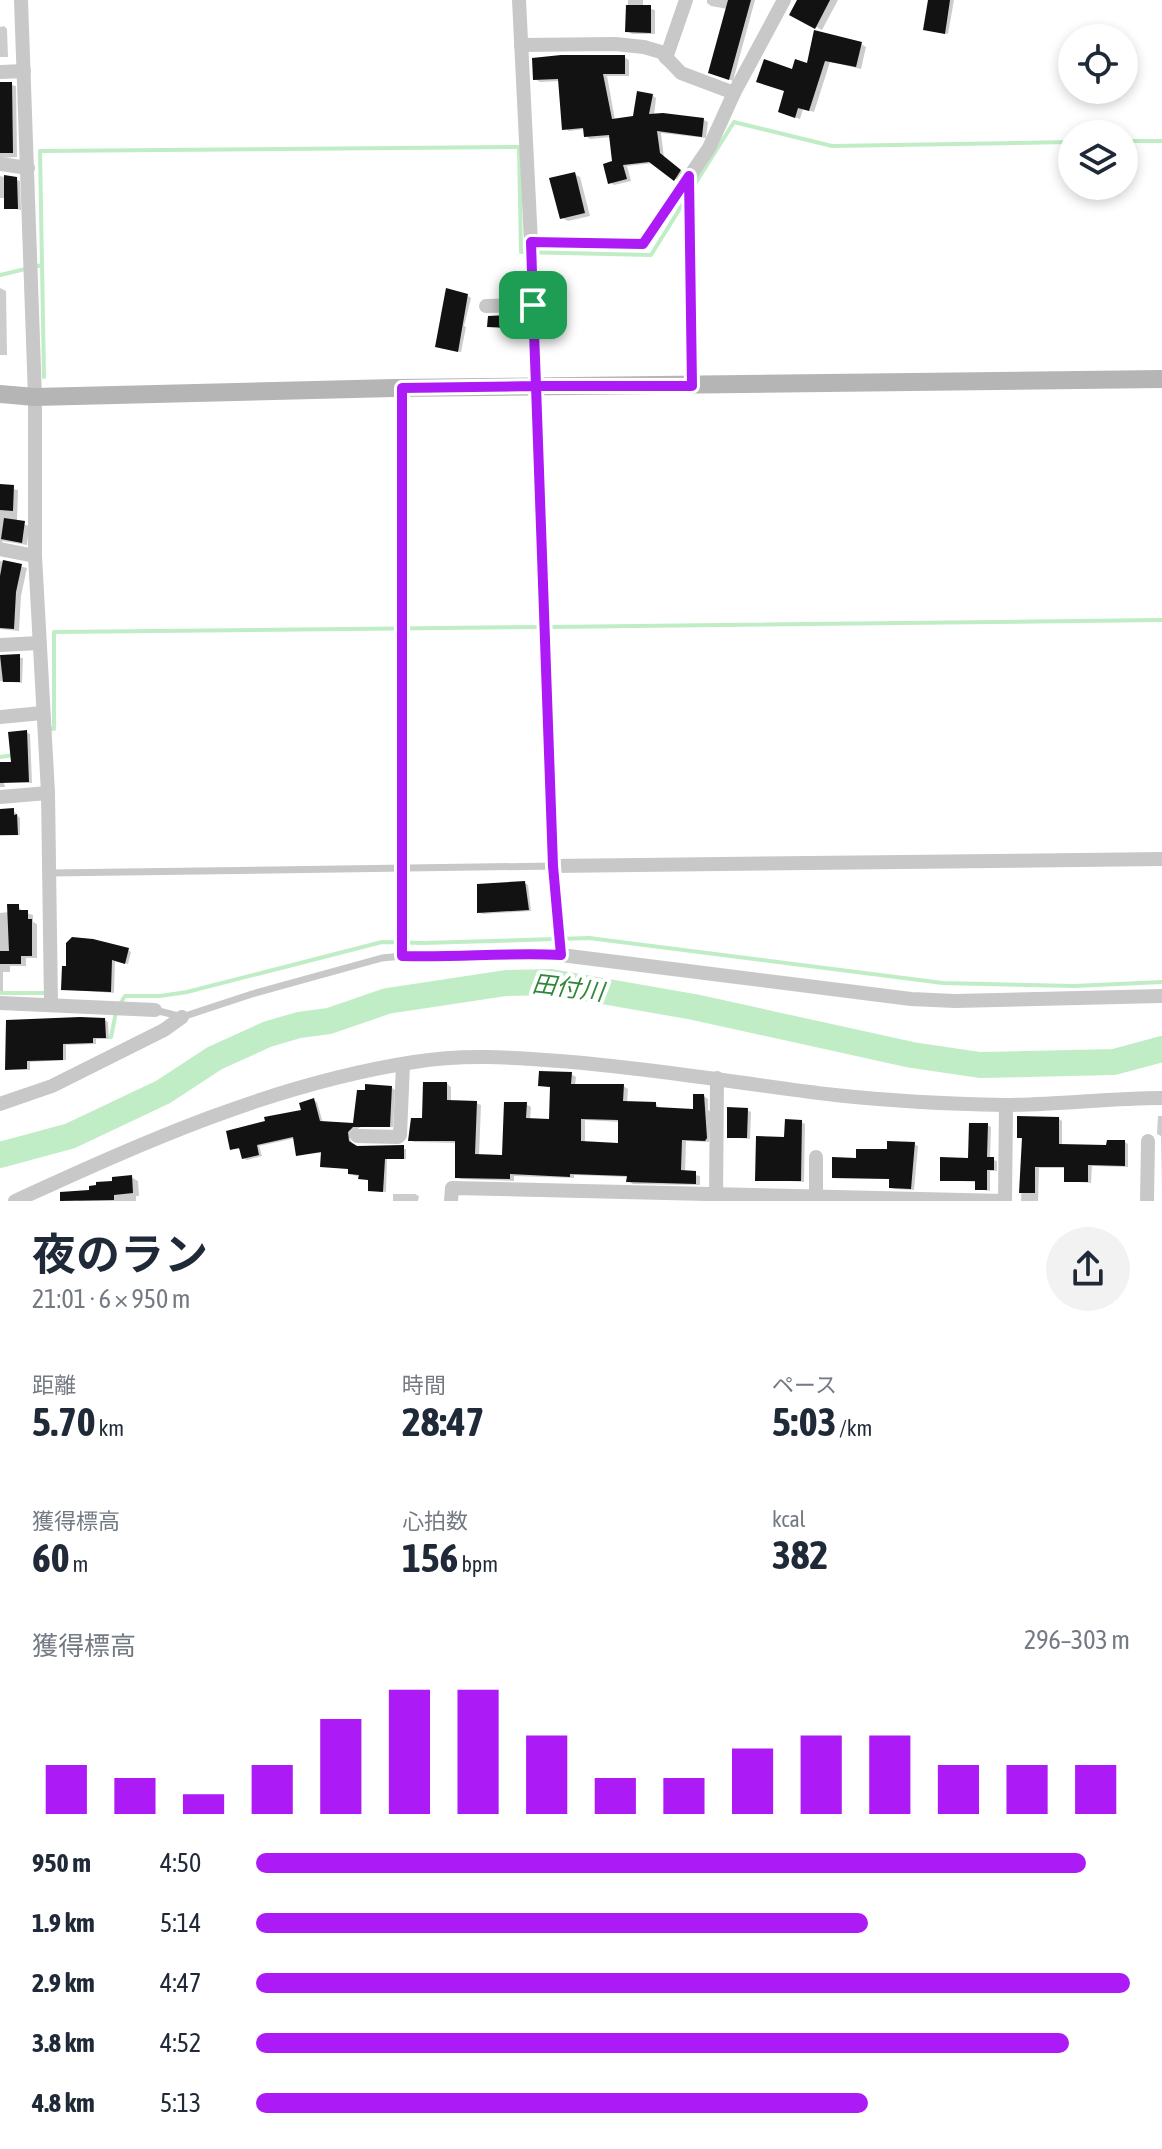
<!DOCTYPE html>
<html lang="ja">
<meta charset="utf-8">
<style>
:root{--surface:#fff;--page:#f2f2f3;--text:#1f2937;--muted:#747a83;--accent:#ac1bf5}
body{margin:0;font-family:"Asap Condensed","Noto Sans JP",sans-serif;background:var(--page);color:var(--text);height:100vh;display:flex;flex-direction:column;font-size:30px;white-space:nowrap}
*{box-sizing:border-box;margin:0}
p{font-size:26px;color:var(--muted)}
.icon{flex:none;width:44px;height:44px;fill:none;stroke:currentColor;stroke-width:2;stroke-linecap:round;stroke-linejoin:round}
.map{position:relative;height:1201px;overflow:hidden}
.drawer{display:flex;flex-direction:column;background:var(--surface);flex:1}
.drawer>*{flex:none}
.buttons{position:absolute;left:1058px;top:24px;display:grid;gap:16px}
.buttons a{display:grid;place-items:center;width:80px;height:80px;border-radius:50%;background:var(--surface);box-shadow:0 4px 12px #0003;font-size:40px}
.pin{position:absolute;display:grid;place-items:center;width:68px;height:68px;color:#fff;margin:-34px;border-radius:16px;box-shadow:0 4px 12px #0006}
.round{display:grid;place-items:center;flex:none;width:84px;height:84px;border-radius:42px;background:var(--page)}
.head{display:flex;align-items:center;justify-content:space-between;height:136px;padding:0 32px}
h1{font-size:44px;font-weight:700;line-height:60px}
.stats{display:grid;grid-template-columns:repeat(3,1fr);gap:12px;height:136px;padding:8px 32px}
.stats div{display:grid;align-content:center}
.stats b{font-size:40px;font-weight:700}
.stats small{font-size:22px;font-weight:400}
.stats p{font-size:22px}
.chart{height:224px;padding:16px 32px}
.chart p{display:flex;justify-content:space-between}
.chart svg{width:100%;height:144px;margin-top:8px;stroke:var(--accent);stroke-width:6}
ul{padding:0 32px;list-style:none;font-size:26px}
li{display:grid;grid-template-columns:128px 96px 1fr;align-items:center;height:60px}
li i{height:20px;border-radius:10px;background:var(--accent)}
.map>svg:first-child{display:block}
</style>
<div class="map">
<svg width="1162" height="1201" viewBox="0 0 1162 1201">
<rect width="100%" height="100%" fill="#fff"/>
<g fill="#0003" fill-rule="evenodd">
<path d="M 628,0 L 643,0 L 643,7 L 655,10 L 655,34 L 632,34 L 627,31 Z"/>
<path d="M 707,0 L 755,0 L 733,81 L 715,74 L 728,9 L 711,6 L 707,3 Z"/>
<path d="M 799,0 L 838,0 L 822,30 L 792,14 Z"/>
<path d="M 930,0 L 954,0 L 948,34 L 925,29 Z"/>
<path d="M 4,26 L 7,29 L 8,57 L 0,57 L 0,27 Z"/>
<path d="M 861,44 L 866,47 L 861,69 L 830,62 L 814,112 L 803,109 L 800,119 L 785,114 L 793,71 Z"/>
<path d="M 624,57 L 629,60 L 629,76 L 607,76 L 615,120 L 635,118 L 652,95 L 656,98 L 654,116 L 704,120 L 708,122 L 706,138 L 661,133 L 664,158 L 685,174 L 680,182 L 654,163 L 627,166 L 631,181 L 614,185 L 610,182 L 614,163 L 611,137 L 590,139 L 586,136 L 585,129 L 569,131 L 564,128 L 560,81 L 540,82 L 535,79 Z"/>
<path d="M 0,83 L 16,86 L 17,157 L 0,158 Z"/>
<path d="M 574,174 L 580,177 L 590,216 L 568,221 L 562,218 Z"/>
<path d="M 0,176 L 20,181 L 21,210 L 6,207 L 6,198 L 0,198 Z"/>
<path d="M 0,288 L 6,291 L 7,355 L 0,355 Z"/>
<path d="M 468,296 L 471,298 L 464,326 L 466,327 L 461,352 L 441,348 Z"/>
<path d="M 510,318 L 514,319 L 513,329 L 489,326 Z"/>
<path d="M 0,486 L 18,490 L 17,522 L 29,526 L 27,545 L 3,541 L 0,545 Z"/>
<path d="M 0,561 L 27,568 L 21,596 L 19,631 L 0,629 Z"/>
<path d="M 0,656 L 23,658 L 22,683 L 0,681 Z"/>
<path d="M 26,732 L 30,734 L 32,783 L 4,783 L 5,787 L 0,787 L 0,764 L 14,764 Z"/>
<path d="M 13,810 L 20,818 L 20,835 L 0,836 L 0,811 Z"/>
<path d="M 524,883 L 528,885 L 531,911 L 482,914 L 479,912 Z"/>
<path d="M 18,906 L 23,912 L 33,915 L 33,922 L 37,924 L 37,958 L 26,958 L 26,966 L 10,966 L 10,972 L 3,972 L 3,993 L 0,993 L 0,913 L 9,912 Z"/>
<path d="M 128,950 L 131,952 L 128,964 L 115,961 L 114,993 L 63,989 Z"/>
<path d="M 105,1020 L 108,1022 L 109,1039 L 96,1039 L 96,1044 L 66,1045 L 66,1060 L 30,1062 L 30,1070 L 7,1069 Z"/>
<path d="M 571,1074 L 576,1077 L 575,1086 L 623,1086 L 628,1089 L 627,1103 L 656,1104 L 660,1109 L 695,1111 L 704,1096 L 708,1099 L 708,1110 L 711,1112 L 709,1142 L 686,1141 L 685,1173 L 700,1176 L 700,1185 L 633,1184 L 628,1181 L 629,1177 L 574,1175 L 574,1178 L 514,1176 L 514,1181 L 461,1179 L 457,1177 L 457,1143 L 414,1142 L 410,1140 L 447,1084 L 451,1087 L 451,1102 L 476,1103 L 481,1105 L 479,1156 L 504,1157 L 526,1104 L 531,1107 L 530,1120 L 551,1121 L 552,1088 L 540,1085 ZM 585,1120 L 620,1122 L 619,1145 L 585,1144 Z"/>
<path d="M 392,1088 L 395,1090 L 393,1127 L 361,1127 L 352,1132 L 350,1139 L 354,1147 L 406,1149 L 406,1159 L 387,1159 L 386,1192 L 370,1190 L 370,1180 L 353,1175 L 350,1169 L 322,1166 L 323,1153 L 298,1154 L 296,1138 L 259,1146 L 262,1156 L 247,1160 L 243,1158 L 241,1149 L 232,1149 L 304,1111 L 314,1101 L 317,1102 L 323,1123 L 355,1125 Z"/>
<path d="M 747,1110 L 751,1112 L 750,1139 L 729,1137 Z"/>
<path d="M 1158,1116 L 1162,1116 L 1162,1191 L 1161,1136 L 1157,1134 Z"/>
<path d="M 1059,1119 L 1062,1121 L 1062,1147 L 1108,1147 L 1125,1142 L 1128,1144 L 1128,1167 L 1092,1166 L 1091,1183 L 1066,1181 L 1066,1168 L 1039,1168 L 1038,1201 L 1021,1201 L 1024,1140 L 1019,1137 Z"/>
<path d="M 801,1122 L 805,1124 L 804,1182 L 757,1179 Z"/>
<path d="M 987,1125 L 991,1127 L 990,1159 L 997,1161 L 997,1171 L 990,1171 L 990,1191 L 977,1189 L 977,1182 L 942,1180 L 970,1160 Z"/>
<path d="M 914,1144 L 918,1146 L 914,1190 L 894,1189 L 891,1187 L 891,1179 L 834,1176 L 858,1160 Z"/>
<path d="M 131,1177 L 138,1181 L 139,1196 L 136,1196 L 136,1201 L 78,1201 L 78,1193 L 92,1191 Z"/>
<path d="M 393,1194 L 415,1194 L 419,1196 L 418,1201 L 393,1201 Z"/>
</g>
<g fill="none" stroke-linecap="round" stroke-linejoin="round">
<g stroke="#c0edc6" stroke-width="4">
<path d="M 1124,141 L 1162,141"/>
<path d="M 695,184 L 734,122 L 832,146 L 1072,142"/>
<path d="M 0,275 L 42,265"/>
<path d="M 44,377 L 40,151 L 519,147 L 521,252 L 651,255 L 684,202"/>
<path d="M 549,627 L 1162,620"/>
<path d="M 47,728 L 54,729 L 54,632 L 540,627"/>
<path d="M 0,757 L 14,755"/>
<path d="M 0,993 L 46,993"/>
<path d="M 120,1004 L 125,996 L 160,996 L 187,992 L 382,942 L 423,943 L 589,938 L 943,983 L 1074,986 L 1162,982"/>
<path d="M 111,1037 L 116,1012"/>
</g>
<path stroke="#c0edc6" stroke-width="26" d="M 0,1155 L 70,1136 L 163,1092 L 215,1058 L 268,1034 L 299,1025 L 329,1021 L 387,1001 L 506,983 L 551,982 L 694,1007 L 912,1055 L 980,1065 L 1114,1062 L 1162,1049"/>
</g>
<g fill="#121212" fill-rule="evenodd">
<path d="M 728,0 L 751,0 L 729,80 L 708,73 Z"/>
<path d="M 797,0 L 830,0 L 815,29 L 789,15 Z"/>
<path d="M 928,0 L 950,0 L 945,34 L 923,30 Z"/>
<path d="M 626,5 L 651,5 L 651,33 L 625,32 Z"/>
<path d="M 814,30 L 862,42 L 856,67 L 825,61 L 809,111 L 798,108 L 795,118 L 778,112 L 784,91 L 756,82 L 764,59 L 792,69 L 795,59 L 807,63 Z"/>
<path d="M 561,55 L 625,55 L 625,74 L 603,74 L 612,119 L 633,116 L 637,91 L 653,94 L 649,114 L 663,113 L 704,118 L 702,137 L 657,131 L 660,153 L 681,170 L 674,181 L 649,162 L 623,165 L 627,179 L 608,184 L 603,164 L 612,161 L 609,135 L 584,137 L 583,128 L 562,130 L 558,79 L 533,80 L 532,58 Z"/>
<path d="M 0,82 L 12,82 L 13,153 L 0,153 Z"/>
<path d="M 575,172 L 585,213 L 560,219 L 549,178 Z"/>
<path d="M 4,175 L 17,177 L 18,209 L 4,209 Z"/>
<path d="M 446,288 L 468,294 L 458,352 L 435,347 Z"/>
<path d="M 511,315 L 510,328 L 487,327 L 488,316 Z"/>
<path d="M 0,484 L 14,485 L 13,511 L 0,510 Z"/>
<path d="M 4,518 L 25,521 L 22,543 L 1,539 Z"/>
<path d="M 3,560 L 22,564 L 16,592 L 14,629 L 0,628 L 0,576 Z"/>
<path d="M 20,654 L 20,682 L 3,682 L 0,655 Z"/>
<path d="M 27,730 L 29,782 L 0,783 L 0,762 L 11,762 L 8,732 Z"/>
<path d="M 14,808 L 14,815 L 17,814 L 18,835 L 0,835 L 0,809 Z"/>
<path d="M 525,881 L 529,910 L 477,913 L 477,884 Z"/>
<path d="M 7,904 L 19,904 L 19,910 L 28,910 L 28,919 L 32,919 L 32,956 L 21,956 L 21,964 L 0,964 L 0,951 L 9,951 Z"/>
<path d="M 72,937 L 93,939 L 129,948 L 125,964 L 112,960 L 111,992 L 61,990 L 62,966 L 66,966 L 66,943 Z"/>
<path d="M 80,1017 L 105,1018 L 106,1038 L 93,1038 L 93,1043 L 63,1044 L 63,1060 L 27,1061 L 27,1069 L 5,1070 L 6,1020 Z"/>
<path d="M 539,1071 L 572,1072 L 571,1084 L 624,1084 L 623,1101 L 656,1102 L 656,1107 L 693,1109 L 693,1094 L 704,1094 L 707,1138 L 705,1141 L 682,1140 L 681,1170 L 696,1171 L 696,1184 L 626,1182 L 627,1176 L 570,1174 L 570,1177 L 510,1174 L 510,1179 L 455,1178 L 455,1141 L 408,1141 L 411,1118 L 422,1118 L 423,1082 L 447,1082 L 447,1100 L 477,1101 L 475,1154 L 502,1155 L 504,1102 L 527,1102 L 526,1118 L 549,1119 L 550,1087 L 538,1086 ZM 581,1119 L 618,1120 L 618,1143 L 581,1141 Z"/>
<path d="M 365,1084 L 392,1086 L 390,1127 L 353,1127 L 348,1132 L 349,1141 L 357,1146 L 404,1145 L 404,1159 L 385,1159 L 383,1192 L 368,1191 L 368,1180 L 358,1179 L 359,1175 L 348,1174 L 348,1169 L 320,1167 L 321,1152 L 296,1156 L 293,1137 L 257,1145 L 259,1155 L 242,1159 L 239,1148 L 230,1150 L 226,1131 L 265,1121 L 264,1117 L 301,1110 L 299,1103 L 314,1098 L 320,1121 L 353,1123 L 357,1090 L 365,1090 Z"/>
<path d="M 727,1107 L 748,1108 L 747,1138 L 727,1138 Z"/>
<path d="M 1017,1116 L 1059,1117 L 1059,1144 L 1106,1145 L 1107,1140 L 1125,1140 L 1125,1166 L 1088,1165 L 1088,1182 L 1064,1182 L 1064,1167 L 1035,1167 L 1035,1193 L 1019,1193 L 1022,1138 L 1017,1138 Z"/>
<path d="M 785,1119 L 802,1120 L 801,1181 L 755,1181 L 756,1136 L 784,1137 Z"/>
<path d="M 969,1123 L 988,1123 L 987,1157 L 994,1157 L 994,1170 L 987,1170 L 987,1190 L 975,1190 L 975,1181 L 940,1181 L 940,1157 L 968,1158 Z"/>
<path d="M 887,1141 L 915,1142 L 911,1189 L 889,1188 L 889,1179 L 832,1178 L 832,1157 L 856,1158 L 856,1149 L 887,1149 Z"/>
<path d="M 132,1175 L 133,1193 L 114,1195 L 114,1200 L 60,1201 L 60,1192 L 89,1190 L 89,1186 L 96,1185 L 96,1182 L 112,1181 L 112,1177 Z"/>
</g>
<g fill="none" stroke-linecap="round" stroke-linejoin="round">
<g stroke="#c8c8c8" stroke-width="7">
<path d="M 50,873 L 553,866 L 561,955"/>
<path d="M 155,1010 L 182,1017 L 252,994 L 382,958 L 402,956 L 402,390"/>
</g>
<g stroke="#c8c8c8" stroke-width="14">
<path d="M 21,0 L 35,397 L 35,556 L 48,793 L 51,1004"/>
<path d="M 519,0 L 531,242 L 553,866 L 1162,859"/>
<path d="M 521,45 L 615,44 L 644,47 L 661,52 L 681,73 L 734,93"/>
<path d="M 666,58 L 686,0"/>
<path d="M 0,72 L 24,71"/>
<path d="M 0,164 L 28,168"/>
<path d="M 689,176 L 692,386"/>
<path d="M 531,242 L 643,244 L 709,148 L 734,93 L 784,0"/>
<path d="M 486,306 L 533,305"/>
<path d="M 0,549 L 35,556"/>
<path d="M 0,645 L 39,643"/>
<path d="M 0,717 L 42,713"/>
<path d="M 0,797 L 48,793"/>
<path d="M 402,956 C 455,957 508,952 561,955 L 911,999 L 955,1001 L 1162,996"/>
<path d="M 0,1003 L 155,1010"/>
<path d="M 0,1104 L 52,1086 L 164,1030 L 182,1017"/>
<path d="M 357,1136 L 398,1137 L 400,1135 L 403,1064"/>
<path d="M 816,1197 L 816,1157"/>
<path d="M 15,1201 C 144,1142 272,1084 414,1062 C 462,1054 510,1057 559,1061 C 652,1068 743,1084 835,1095 C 891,1101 948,1104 1005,1105 C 1057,1105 1109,1098 1162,1098"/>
<path d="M 451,1201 L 452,1188 L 1005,1201"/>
<path d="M 716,1201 L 717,1078"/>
<path d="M 1005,1201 L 1006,1105"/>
<path d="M 1147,1201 L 1148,1141"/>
</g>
<path stroke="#b5b5b5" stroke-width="18" d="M 0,394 L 35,397 L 394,388 L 1162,379"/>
</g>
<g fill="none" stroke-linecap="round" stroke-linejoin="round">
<defs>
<path id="route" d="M 533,305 L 536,386 L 402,388 L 402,956 C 455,958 508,952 561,955 L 553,866 L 536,386 L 692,386 L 689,176 L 643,244 L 531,242 L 533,305"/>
</defs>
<use href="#route" stroke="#fff" stroke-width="16"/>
<use href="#route" stroke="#ac1bf5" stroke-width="10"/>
</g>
<g text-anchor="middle" stroke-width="8" stroke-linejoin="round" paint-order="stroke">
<g font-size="24" font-style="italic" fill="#30873a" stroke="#fff">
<text transform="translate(568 988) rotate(7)" y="8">田付川</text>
</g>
</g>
</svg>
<div class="buttons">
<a><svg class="icon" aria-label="locate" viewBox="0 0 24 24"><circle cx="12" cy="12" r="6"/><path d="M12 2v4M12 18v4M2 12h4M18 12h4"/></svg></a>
<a><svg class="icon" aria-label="layers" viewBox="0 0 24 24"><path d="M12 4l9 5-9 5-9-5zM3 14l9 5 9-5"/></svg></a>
</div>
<div class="pin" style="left:533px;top:305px;background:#1e9e55"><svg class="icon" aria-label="arrive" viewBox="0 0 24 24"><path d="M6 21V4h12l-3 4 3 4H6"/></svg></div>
</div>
<section class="drawer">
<div class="head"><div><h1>夜のラン</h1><p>21:01 · 6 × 950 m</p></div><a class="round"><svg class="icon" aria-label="share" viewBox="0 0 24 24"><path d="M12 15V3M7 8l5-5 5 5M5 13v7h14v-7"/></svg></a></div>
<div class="stats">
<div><p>距離</p><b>5.70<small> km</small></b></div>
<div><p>時間</p><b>28:47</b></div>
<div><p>ペース</p><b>5:03<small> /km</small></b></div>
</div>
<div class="stats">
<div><p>獲得標高</p><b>60<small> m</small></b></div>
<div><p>心拍数</p><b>156<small> bpm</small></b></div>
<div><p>kcal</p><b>382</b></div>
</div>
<div class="chart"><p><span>獲得標高</span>296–303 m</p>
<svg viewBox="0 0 160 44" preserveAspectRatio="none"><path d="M5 44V29M15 44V33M25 44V38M35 44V29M45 44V15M55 44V6M65 44V6M75 44V20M85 44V33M95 44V33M105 44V24M115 44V20M125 44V20M135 44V29M145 44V29M155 44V29"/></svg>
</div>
<ul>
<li><b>950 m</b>4:50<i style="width:95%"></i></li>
<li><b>1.9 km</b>5:14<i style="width:70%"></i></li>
<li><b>2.9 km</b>4:47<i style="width:100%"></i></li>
<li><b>3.8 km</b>4:52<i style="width:93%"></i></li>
<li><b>4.8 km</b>5:13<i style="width:70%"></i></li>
</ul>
</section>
